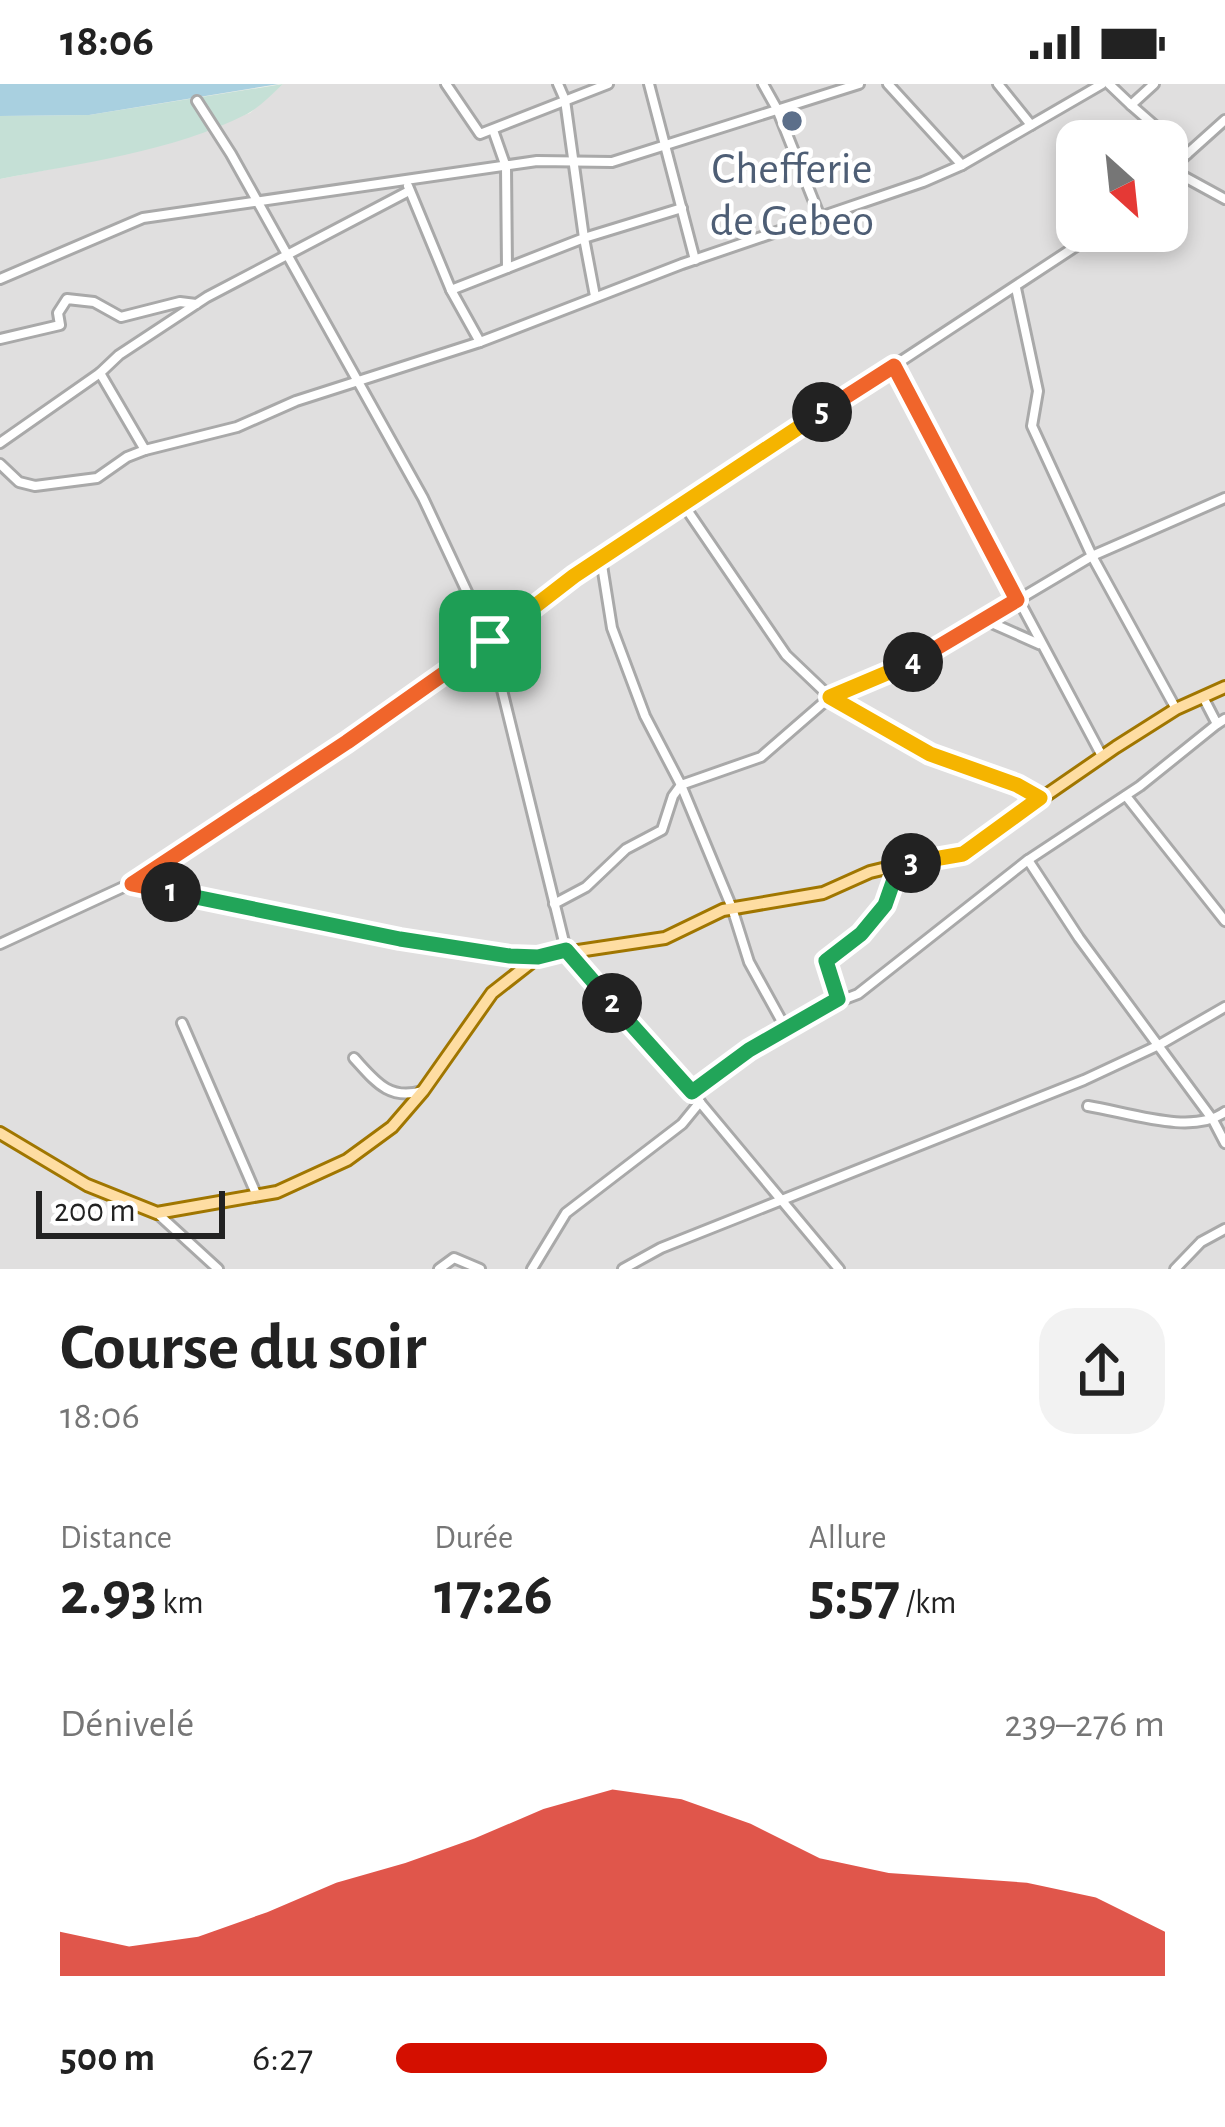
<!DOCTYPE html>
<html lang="fr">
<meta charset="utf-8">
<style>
:root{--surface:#fff;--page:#f2f2f2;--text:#222;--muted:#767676;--accent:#d40f00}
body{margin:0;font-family:"Alegreya Sans",sans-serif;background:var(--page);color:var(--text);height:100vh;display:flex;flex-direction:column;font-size:45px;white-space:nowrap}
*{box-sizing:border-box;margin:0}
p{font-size:39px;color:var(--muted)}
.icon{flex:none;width:66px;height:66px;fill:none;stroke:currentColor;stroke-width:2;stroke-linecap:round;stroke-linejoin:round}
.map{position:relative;height:1185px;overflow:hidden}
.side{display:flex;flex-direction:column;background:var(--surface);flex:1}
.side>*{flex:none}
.needle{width:78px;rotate:153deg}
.tools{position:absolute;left:1056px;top:36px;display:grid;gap:24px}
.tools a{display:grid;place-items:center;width:132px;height:132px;border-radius:24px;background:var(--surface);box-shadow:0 6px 18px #0003;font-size:60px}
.scale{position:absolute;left:36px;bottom:30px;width:189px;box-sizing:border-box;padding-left:12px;border:6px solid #222;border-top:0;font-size:33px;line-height:42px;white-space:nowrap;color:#222;-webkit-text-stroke:9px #fff;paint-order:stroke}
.pin{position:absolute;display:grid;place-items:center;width:102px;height:102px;color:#fff;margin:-51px;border-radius:24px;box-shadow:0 6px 18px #0006}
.km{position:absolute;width:60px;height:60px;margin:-30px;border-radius:50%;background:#222;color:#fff;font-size:33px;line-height:60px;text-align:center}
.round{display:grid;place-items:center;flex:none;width:126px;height:126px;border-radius:36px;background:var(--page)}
.overview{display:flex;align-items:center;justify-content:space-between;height:204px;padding:0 60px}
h1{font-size:66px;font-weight:700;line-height:90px}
.figures{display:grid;grid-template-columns:repeat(3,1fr);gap:18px;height:204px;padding:12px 60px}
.figures div{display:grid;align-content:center}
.figures b{font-size:60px;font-weight:700}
.figures small{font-size:33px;font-weight:400}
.figures p{font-size:33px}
.chart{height:336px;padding:24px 60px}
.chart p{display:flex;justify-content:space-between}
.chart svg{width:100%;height:216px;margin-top:12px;fill:var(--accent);opacity:.7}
ul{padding:0 60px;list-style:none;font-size:39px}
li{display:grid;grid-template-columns:192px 144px 1fr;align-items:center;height:90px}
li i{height:30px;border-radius:15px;background:var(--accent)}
.status{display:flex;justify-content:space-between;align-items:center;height:84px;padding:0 60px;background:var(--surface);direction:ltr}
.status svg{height:33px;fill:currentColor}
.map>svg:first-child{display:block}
</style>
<div class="status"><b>18:06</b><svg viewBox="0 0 49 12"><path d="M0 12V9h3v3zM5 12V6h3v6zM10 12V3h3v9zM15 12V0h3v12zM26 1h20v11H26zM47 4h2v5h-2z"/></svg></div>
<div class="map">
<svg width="1225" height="1185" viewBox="0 0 1225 1185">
<rect width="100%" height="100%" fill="#f2f0e9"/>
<path fill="#e0dfdf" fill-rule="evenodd" d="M 283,0 L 1225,0 L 1225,1185 L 0,1185 L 0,95 L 117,72 L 183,53 L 250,29 ZM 1077,57 L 1167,57 L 1167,147 L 1077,147 Z"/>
<path fill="#c5e0d6" d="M 283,0 C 272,10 260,23 247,30 C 172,68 81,79 0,95 L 0,32 L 89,31 Z"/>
<path fill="#a9d0e0" d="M 0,0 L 279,0 L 89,31 L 0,32 Z"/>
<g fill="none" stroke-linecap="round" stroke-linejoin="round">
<defs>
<g id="minor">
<path d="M 446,0 L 480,50 L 608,0"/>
<path d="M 649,0 L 695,176"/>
<path d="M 763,0 L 777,25 L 820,133"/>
<path d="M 888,0 L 962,81"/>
<path d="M 998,0 L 1031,41"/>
<path d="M 1109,0 L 1131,21 L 1154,0"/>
<path d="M 197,17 L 231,70 L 423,414 L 490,557 L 566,866 L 683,998 L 839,1185"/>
<path d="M 1131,21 L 1187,70"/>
<path d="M 493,46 L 506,83 L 507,184"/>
<path d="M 1170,85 L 1225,115"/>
<path d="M 1167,88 L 1225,36"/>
<path d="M 408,102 L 451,206 L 584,154 L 565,16 L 558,0"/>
<path d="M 409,107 L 207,213 L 119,271 L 100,289 L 145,366 L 237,343 L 296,317 L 480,258 L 682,180 L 923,98 L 962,81 L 1102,0"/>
<path d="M 0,195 L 143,134 L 537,77 L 612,78 L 859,0"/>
<path d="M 1016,204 L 1038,307 L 1032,342 L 1092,472 L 1176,625"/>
<path d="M 451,206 L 480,258"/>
<path d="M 595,212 L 584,154 L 682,124"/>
<path d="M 0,255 L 60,241 L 58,229 L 67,215 L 94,218 L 121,233 L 180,218 L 196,220"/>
<path d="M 894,282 L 1102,672"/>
<path d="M 0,359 L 100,289"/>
<path d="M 0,380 L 19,398 L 35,402 L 97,394 L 127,373 L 145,366"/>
<path d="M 683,420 L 786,571 L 830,613 L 930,670 L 1017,701 L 1039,714"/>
<path d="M 601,475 L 612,544 L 645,632 L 681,701 L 732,824 L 749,878 L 786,945"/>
<path d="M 986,535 L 1092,472 L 1225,414"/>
<path d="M 1203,613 L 1217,640 L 1225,635"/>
<path d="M 1126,712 L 1225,837"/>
<path d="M 1028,776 L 1079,854 L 1213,1036 L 1225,1059"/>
<path d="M 133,799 L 401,855 L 536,873"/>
<path d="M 554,820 L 586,803 L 626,765 L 662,746 L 673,712 L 681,701 L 761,673 L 830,613 L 915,577 L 985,536 L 1039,560"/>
<path d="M 0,860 L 132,799 L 201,757 L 490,557 L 574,492 L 1099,147"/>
<path d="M 838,915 L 826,877 L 861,850 L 885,821 L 899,781"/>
<path d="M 182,939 L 257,1112"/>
<path d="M 354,974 C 375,997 389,1017 422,1007"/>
<path d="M 692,1008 C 744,970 797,932 858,910 L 1028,776 L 1140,702 L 1217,640"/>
<path d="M 1088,1022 C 1127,1028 1192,1052 1225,1028"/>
<path d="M 158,1130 L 218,1185"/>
<path d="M 439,1185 L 454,1174 L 480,1185"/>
<path d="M 532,1185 L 566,1129 L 682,1040 L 700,1018"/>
<path d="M 623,1185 L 661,1164 L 1084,996 L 1159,961 L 1225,923"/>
<path d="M 1175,1185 L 1201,1158 L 1225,1145"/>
</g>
<path id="major" d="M 0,1049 L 87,1101 L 157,1129 L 277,1108 L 347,1076 L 392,1043 L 423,1007 L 492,909 L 538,873 L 665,854 L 723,826 L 823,809 L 870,788 L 899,781 L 955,774 L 1116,663 L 1176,625 L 1225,603"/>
</defs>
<use href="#minor" stroke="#a9a9a9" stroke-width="14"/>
<use href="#major" stroke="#a07600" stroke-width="16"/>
<use href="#minor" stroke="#fff" stroke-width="8"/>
<use href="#major" stroke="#fedda2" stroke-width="10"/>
</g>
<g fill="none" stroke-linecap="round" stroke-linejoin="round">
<defs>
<path id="split-1" d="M 171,808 L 132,800 L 347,658 L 490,557"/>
<path id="split-2" d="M 171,808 L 400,855 L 510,872 L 538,873 L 566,866 L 612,919"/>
<path id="split-3" d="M 612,919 L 692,1008 L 749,966 L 838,915 L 826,877 L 861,850 L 885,821 L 899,781 L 911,779"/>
<path id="split-4" d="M 911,779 L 963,770 L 1040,714 L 1017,701 L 930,670 L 830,613 L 913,578"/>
<path id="split-5" d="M 822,328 L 894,282 L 1017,516 L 913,578"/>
<path id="split-6" d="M 490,557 L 574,492 L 822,328"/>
</defs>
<use href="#split-1" stroke="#fff" stroke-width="24"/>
<use href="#split-2" stroke="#fff" stroke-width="24"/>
<use href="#split-3" stroke="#fff" stroke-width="24"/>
<use href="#split-4" stroke="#fff" stroke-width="24"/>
<use href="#split-5" stroke="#fff" stroke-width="24"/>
<use href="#split-6" stroke="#fff" stroke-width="24"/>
<use href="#split-1" stroke="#f0652b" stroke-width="15"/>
<use href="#split-2" stroke="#22a559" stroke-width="15"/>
<use href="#split-3" stroke="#22a559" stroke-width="15"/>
<use href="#split-4" stroke="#f5b400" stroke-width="15"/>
<use href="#split-5" stroke="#f0652b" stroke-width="15"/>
<use href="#split-6" stroke="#f5b400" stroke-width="15"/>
</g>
<circle fill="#5c6f8a" stroke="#fff" stroke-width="4.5" cx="792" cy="37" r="12"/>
<g text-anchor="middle" stroke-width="9" stroke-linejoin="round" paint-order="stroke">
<g font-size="45" fill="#4e5e75" stroke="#fff">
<text x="792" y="99">Chefferie<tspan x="792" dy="52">de Gebeo</tspan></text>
</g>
</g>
</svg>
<div class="tools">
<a><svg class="needle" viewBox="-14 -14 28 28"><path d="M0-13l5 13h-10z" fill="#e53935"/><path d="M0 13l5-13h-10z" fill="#767676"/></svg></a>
</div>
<div class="scale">200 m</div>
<div class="pin" style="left:490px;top:557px;background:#1e9e55"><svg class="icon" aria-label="arrive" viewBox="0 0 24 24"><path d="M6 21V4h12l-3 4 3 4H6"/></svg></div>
<b class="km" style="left:171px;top:808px">1</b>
<b class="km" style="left:612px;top:919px">2</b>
<b class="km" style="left:911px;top:779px">3</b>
<b class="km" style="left:913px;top:578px">4</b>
<b class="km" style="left:822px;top:328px">5</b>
</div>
<section class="side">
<div class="overview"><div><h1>Course du soir</h1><p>18:06</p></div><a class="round"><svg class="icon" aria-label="share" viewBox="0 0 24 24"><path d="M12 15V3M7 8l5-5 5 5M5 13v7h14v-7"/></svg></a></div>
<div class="figures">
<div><p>Distance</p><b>2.93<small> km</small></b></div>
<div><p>Durée</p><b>17:26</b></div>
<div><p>Allure</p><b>5:57<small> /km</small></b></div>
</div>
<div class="chart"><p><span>Dénivelé</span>239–276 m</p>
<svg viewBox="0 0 160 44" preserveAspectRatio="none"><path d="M0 44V35L10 38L20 36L30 31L40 25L50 21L60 16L70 10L80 6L90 8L100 13L110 20L120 23L130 24L140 25L150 28L160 35V44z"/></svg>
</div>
<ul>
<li><b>500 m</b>6:27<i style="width:56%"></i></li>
</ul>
</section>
